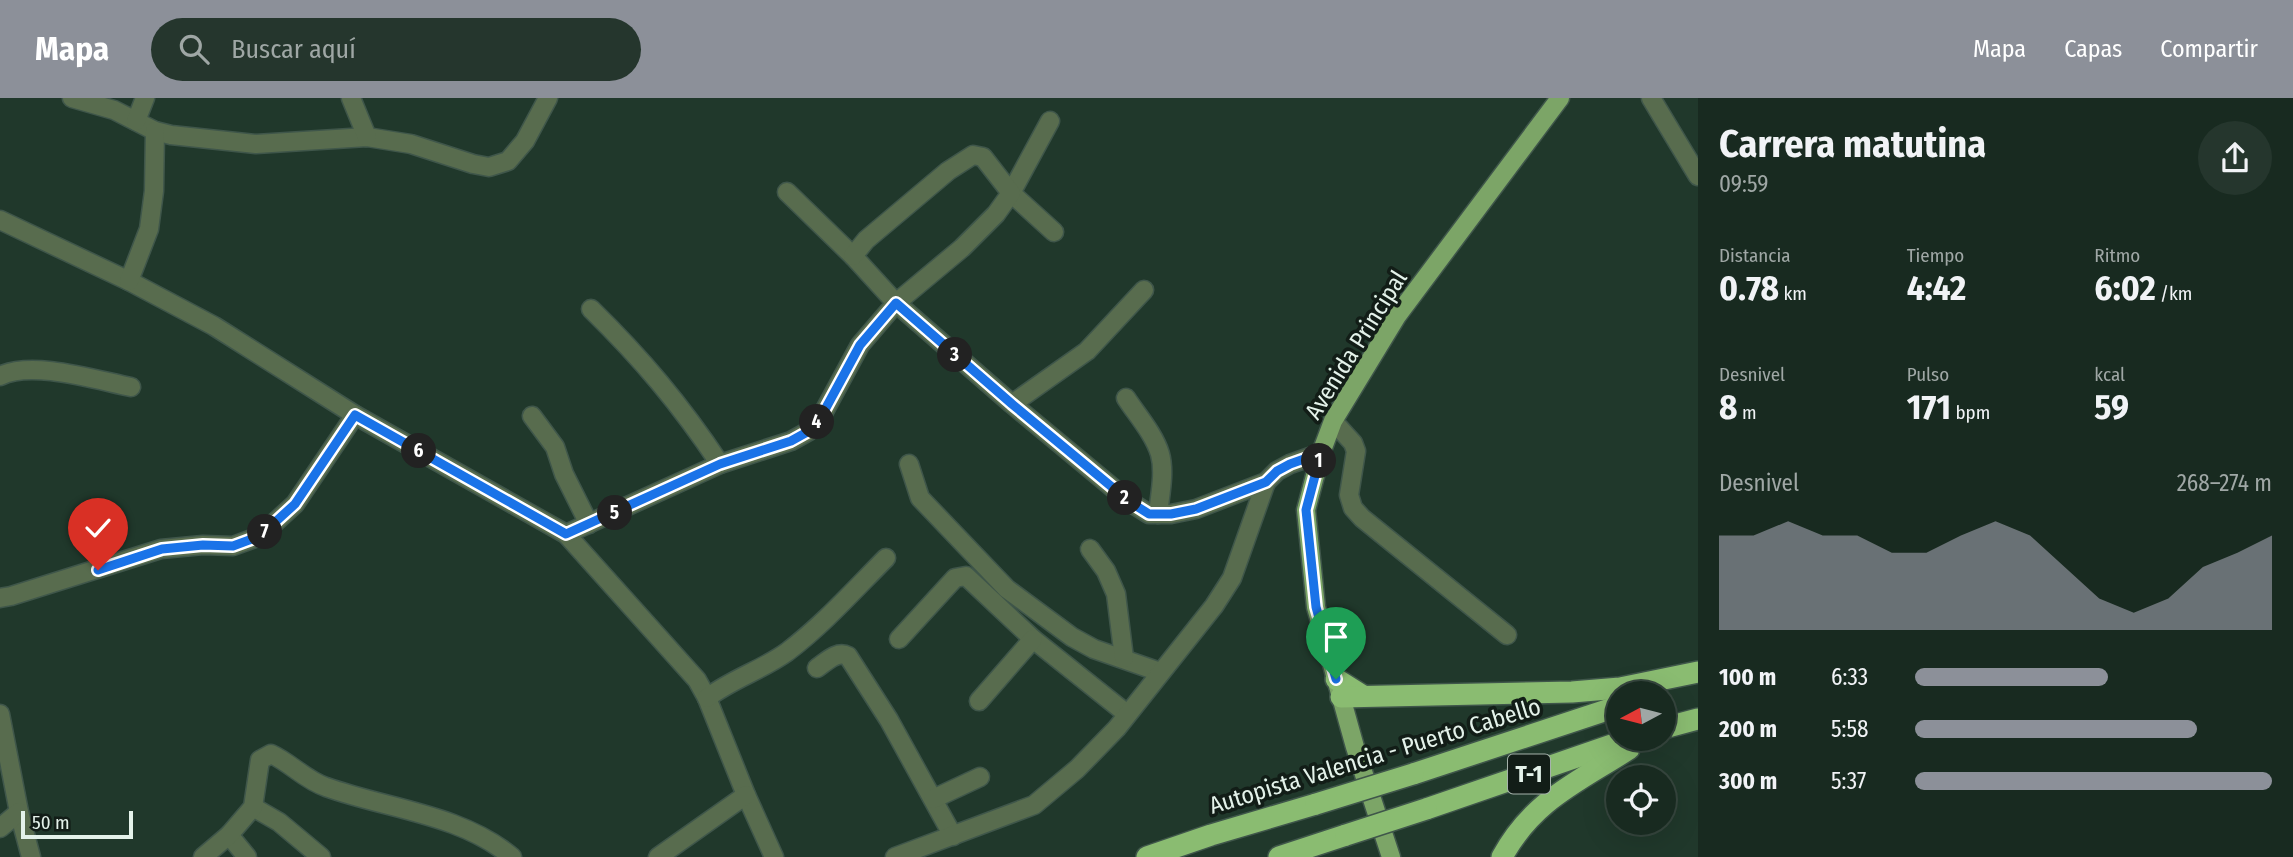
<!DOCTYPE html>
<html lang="es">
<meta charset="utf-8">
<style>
:root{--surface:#182a20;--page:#25362d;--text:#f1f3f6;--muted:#9fa7a5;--line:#36463e;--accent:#8c9099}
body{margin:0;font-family:"Fira Sans Condensed",sans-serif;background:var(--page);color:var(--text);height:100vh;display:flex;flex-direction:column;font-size:26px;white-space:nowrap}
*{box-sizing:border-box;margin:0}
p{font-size:23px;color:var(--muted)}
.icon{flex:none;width:38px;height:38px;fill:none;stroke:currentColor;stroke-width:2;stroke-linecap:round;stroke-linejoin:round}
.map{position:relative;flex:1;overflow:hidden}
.details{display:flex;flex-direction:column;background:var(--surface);width:595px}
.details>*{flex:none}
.needle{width:46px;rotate:263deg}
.buttons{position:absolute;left:1606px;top:583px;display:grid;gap:14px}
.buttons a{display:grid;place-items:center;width:70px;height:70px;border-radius:50%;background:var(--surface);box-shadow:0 7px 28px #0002,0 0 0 2px var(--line);font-size:35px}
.scale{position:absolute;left:21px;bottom:18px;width:112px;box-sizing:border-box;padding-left:7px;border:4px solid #e4f2ea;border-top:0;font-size:19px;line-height:24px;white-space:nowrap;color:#e4f2ea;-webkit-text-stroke:5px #121d17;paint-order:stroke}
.pin{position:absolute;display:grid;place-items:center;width:60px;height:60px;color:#fff;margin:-72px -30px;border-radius:50% 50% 50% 0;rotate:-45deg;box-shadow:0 0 7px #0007}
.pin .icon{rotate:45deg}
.km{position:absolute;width:35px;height:35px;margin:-18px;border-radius:50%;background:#222;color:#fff;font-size:19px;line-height:35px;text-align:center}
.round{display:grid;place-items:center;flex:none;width:74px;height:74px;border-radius:37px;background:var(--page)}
.headline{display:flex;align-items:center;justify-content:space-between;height:119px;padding:0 21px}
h1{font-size:38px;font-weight:700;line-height:52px}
.figures{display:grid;grid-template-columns:repeat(3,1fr);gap:10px;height:119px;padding:7px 21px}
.figures div{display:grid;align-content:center}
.figures b{font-size:35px;font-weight:700}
.figures small{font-size:19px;font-weight:400}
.figures p{font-size:19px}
.chart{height:196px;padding:14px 21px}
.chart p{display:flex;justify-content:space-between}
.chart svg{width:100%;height:126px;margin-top:7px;fill:var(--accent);opacity:.7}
ul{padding:0 21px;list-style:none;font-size:23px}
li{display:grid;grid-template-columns:112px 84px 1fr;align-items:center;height:52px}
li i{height:18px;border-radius:9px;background:var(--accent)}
header{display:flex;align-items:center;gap:42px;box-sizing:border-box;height:98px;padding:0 35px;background:var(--accent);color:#fff}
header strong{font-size:33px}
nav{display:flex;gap:38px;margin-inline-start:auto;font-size:24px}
.search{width:490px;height:63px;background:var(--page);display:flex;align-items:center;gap:18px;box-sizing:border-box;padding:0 24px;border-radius:38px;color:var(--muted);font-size:26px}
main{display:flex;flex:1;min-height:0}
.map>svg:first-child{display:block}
</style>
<header>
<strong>Mapa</strong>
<div class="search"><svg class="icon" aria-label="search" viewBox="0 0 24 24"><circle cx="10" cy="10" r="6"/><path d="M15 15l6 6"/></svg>Buscar aquí</div>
<nav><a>Mapa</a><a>Capas</a><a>Compartir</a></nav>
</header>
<main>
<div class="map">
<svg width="1698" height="759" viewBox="0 0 1698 759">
<rect width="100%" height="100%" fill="#20382b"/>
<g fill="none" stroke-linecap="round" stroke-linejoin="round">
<defs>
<g id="minor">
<path d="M 72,0 L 114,12 L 155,33 L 171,37 L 256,46 L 367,39 L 411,46 L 473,66 L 489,69 L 508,63 L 525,43 L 548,0"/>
<path d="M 351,0 L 367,39"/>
<path d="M 1651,0 L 1698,78"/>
<path d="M 136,23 L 145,0"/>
<path d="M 1050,23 L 1011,95 L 1054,134"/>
<path d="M 787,94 L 853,158 L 896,205 L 1012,306 L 1130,404 L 1149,416 L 1171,416 L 1196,411 L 1266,384 L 1277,373 L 1290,366 L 1321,355"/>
<path d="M 0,122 L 129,183 L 214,228 L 355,317 L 566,436 L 697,582 L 707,600 L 746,697 L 774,759"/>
<path d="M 129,183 L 149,131 L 154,93 L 155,33"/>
<path d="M 591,211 C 642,261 680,306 720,366"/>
<path d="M 0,278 C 32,262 96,282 131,289"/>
<path d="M 1126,300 C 1137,317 1154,336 1160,356 C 1165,374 1160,397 1158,416"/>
<path d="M 1012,306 L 1087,253 L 1144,192"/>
<path d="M 532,318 L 555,349 L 564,376 L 589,426"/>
<path d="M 1333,323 L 1353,345 L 1356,353 L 1349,397 L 1353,410 L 1362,420 L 1507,537"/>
<path d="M 909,366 L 920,400 L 1007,491 L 1072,539 L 1094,551 L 1160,574"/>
<path d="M 566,436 L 720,366 L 791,343 L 809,333 L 821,319 L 860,247 L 896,205 L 962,150 L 996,116 L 1011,95 L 983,59 L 973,57 L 948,73 L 866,142 L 853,158"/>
<path d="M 1090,451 L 1106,473 L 1116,496 L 1124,560"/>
<path d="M 0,500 L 11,498 L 161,451 L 203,447 L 233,448 L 260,438 L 295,406 L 355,317"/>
<path d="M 899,541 L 955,480 L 966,478 L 1033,541 L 1127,616"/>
<path d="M 817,570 C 826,564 837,552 848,558 L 889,622 L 953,738"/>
<path d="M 707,600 C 732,581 762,572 787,554 C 824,526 854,492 886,460"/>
<path d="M 979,603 L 1033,541"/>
<path d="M 0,616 L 19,714 L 31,759"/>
<path d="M 933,701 L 980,679"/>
<path d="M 253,709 L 279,724 L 321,759"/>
<path d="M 0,730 L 19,714"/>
<path d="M 229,737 L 247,759"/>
<path d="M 203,759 L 229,737 L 253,709 L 260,662 L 271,656 C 291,665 305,682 326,689 C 387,711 461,716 512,759"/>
<path d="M 658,759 L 746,697"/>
<path d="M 895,759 L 1034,707 L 1077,671 L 1117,630 L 1214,508 L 1232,480 L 1266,384"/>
</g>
<path id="major" d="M 1391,759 L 1355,649 L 1316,509 L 1306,412 L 1321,355 L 1333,323 L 1397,218 L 1560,0"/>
<g id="highway">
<path d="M 1336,581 L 1363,598"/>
<path d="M 1341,599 L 1572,594 L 1620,590 L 1698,574"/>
<path d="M 1664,630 L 1698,621"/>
<path d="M 1413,676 L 1619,608"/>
<path d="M 1426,711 L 1632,640"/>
<path d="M 1147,759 L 1211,737 L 1316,706"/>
<path d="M 1279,759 L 1346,737"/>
<path d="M 1502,759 C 1533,702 1578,684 1629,651"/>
</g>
</defs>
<use href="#minor" stroke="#3f564a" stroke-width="21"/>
<use href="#major" stroke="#3f564a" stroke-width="21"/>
<use href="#highway" stroke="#3f564a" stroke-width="24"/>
<use href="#minor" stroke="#586c4e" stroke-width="18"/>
<use href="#major" stroke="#7ca567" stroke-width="18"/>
<use href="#highway" stroke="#8abc71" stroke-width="21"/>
<defs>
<g id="highway-bridge">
<path d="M 1316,706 L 1413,676"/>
<path d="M 1346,737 L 1426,711"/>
</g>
</defs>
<use href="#highway-bridge" stroke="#3f564a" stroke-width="24" stroke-linecap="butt"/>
<use href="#highway-bridge" stroke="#8abc71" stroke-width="21"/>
</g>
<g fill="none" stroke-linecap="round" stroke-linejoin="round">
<defs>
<path id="route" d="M 98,472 L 162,451 L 203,447 L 233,448 L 260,438 L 295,406 L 355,317 L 566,436 L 720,366 L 791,343 L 809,333 L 821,319 L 860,247 L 896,205 L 1012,306 L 1130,404 L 1149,416 L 1171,416 L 1196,411 L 1266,384 L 1277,373 L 1290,366 L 1321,355 L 1306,412 L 1316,509 L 1336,581"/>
</defs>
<use href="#route" stroke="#fff" stroke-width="14"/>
<use href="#route" stroke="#1a73e8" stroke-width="9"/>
</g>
<g text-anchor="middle" stroke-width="7" stroke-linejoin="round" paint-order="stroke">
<rect fill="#121d17" stroke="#a5b2ab" stroke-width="2" x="1508" y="656.5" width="42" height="39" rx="5"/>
<g font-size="23" font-weight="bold" fill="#e4f2ea">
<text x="1529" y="684">T-1</text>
</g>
<g font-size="24" fill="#e4f2ea" stroke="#121d17">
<text transform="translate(1356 247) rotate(-58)" y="8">Avenida Principal</text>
<text transform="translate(1375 658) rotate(-17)" y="8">Autopista Valencia - Puerto Cabello</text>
</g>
</g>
</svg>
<div class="buttons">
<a><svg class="needle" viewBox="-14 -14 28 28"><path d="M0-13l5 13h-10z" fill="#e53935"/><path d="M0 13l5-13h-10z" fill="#9fa7a5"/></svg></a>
<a><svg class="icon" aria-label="locate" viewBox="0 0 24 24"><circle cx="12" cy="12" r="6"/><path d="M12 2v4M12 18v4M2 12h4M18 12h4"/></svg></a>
</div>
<div class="scale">50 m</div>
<div class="pin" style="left:1336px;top:581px;background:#1e9e55"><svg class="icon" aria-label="arrive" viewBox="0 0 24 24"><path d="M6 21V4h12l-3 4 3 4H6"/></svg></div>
<div class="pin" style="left:98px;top:472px;background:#d93025"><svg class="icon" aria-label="check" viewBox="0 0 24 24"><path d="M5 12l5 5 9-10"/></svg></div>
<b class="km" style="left:1319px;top:363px">1</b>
<b class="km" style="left:1125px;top:400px">2</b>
<b class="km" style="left:955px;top:257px">3</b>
<b class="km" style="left:817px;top:324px">4</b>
<b class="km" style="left:615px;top:415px">5</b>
<b class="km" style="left:419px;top:353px">6</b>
<b class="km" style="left:265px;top:434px">7</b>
</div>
<section class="details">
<div class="headline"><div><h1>Carrera matutina</h1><p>09:59</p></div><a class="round"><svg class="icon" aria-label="share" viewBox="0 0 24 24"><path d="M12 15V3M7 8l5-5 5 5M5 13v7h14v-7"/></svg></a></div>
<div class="figures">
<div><p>Distancia</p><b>0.78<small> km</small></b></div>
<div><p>Tiempo</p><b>4:42</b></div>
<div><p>Ritmo</p><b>6:02<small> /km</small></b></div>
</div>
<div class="figures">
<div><p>Desnivel</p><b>8<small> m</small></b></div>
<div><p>Pulso</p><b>171<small> bpm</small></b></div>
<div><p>kcal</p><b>59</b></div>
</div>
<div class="chart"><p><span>Desnivel</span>268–274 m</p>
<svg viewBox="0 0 160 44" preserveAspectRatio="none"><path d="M0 44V11L10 11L20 6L30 11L40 11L50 17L60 17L70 11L80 6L90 11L100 22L110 33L120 38L130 33L140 22L150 17L160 11V44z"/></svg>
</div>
<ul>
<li><b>100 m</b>6:33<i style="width:54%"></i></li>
<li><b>200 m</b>5:58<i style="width:79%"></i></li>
<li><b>300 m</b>5:37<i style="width:100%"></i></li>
</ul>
</section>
</main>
